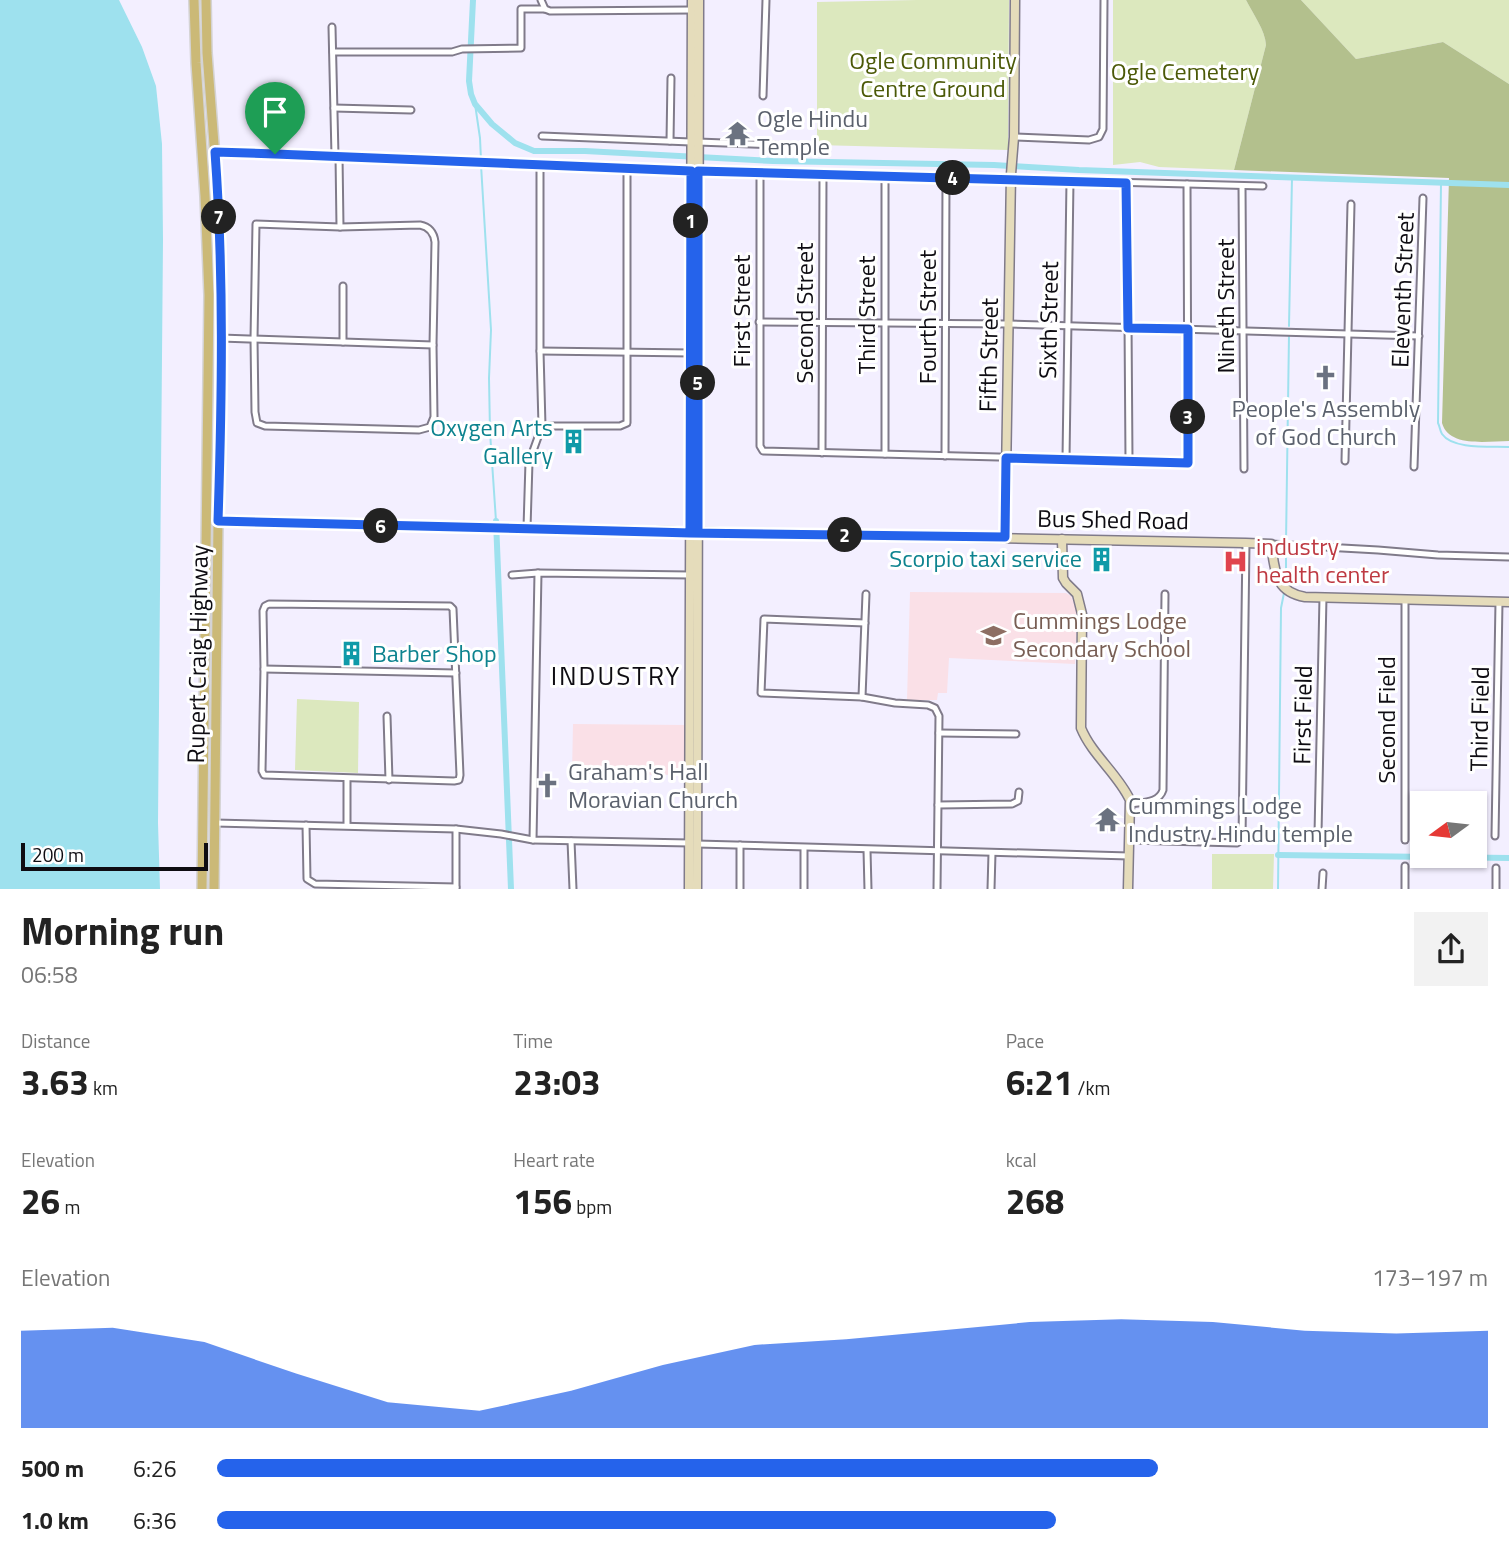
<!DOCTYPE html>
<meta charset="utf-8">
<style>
:root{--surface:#fff;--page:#f2f2f2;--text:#222;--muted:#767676;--accent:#2563eb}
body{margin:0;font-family:"Titillium Web",sans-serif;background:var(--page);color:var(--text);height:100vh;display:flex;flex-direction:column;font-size:26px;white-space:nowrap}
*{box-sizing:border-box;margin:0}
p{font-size:23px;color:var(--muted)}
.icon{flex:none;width:38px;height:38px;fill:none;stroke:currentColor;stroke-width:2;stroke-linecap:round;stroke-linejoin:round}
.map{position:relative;height:889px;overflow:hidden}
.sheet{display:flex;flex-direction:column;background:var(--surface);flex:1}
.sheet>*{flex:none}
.needle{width:46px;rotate:255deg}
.buttons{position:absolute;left:1410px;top:791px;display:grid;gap:14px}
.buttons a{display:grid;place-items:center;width:77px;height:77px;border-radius:0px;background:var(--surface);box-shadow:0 2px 5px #0004;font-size:35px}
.scale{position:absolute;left:21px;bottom:18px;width:187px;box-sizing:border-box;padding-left:7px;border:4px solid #0e0c12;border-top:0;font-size:19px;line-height:24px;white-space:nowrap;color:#0e0c12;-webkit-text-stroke:5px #fff;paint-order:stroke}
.pin{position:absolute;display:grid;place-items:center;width:60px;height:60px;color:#fff;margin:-72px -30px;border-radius:50% 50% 50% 0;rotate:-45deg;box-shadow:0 0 7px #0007}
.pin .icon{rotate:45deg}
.km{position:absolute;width:35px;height:35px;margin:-18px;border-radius:50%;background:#222;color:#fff;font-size:19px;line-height:35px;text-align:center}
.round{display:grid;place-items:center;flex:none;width:74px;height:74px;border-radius:0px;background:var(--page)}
.overview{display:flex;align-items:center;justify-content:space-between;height:119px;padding:0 21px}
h1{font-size:38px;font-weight:700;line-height:52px}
.stats{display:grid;grid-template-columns:repeat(3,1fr);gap:10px;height:119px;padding:7px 21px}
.stats div{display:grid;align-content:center}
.stats b{font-size:35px;font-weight:700}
.stats small{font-size:19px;font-weight:400}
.stats p{font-size:19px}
.chart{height:196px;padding:14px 21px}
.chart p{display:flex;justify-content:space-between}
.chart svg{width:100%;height:126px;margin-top:7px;fill:var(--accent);opacity:.7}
ul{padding:0 21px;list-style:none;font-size:23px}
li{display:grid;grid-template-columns:112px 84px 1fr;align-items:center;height:52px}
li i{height:18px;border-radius:9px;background:var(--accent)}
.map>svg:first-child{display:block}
</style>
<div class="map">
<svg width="1509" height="889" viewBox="0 0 1509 889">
<rect width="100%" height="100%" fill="#f3efff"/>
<g fill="#fae0e7">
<path d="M 910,592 L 1066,593 L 1071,596 L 1077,612 L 1075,664 L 949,658 L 947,693 L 938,693 L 937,700 L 907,700 Z"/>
<path d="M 573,724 L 686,725 L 685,775 L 572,774 Z"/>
</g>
<g fill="#dce8be">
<path d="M 917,0 L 1009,0 L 1008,150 L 817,145 L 817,2 Z"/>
<path d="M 1113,0 L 1246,0 C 1253,14 1265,30 1266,45 L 1234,170 L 1159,167 L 1140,162 L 1113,165 Z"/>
<path d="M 1301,0 L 1509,0 L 1509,84 L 1443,42 L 1356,59 Z"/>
<path d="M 297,699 L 359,702 L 358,773 L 295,770 Z"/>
<path d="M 1212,854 L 1274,854 L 1273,889 L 1212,889 Z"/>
</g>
<path fill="#b3c08d" d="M 1246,0 L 1301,0 L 1356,59 L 1443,42 L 1509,84 L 1509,441 C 1488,441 1449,448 1442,423 L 1449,178 L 1234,170 L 1266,45 C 1265,30 1253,14 1246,0 Z"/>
<path fill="#9ee1ee" d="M 0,0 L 119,0 L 142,47 L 156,86 L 162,144 L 163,240 L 158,823 L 160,889 L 0,889 Z"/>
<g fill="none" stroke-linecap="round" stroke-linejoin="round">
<g stroke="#9ee1ee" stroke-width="2">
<path d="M 475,104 L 480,138 L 481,160"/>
<path d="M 481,165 L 491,330 L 489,378 L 490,432 L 496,521"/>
<path d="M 1441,183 L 1438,423 C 1440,427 1440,431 1442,434 C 1453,450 1492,446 1509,447"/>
<path d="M 1289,326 L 1292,178"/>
<path d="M 1286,542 L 1289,335"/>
<path d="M 1286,584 L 1286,548"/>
<path d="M 1278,889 L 1281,608 L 1284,593"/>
</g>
<g stroke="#9ee1ee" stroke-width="6">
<path d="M 473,0 L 469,81 L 471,94 L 475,104 L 492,124 L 515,143 L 534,151 L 585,151 L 773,161 L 994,165 L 1079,170 L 1509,185"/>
<path d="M 496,521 L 511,889"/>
<path d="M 1278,855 L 1509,858"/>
</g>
<defs>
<g id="street">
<path d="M 541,0 L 545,9 L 550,11 L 692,10"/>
<path d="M 332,27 L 335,156"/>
<path d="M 333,52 L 452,52 L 462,49 L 521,48 L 521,9 L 545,9"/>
<path d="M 763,96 L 766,0"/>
<path d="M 334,108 L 411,110"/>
<path d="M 542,136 L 691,142"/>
<path d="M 1014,137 L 1089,140 L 1099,137 L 1103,129 L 1104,0"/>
<path d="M 670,141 L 671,78"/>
<path d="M 698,142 L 775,145"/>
<path d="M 215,152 L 691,171"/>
<path d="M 339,156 L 340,227"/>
<path d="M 698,171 L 1263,186"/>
<path d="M 760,173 L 760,446 L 763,451 L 1188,462 L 1187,184"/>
<path d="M 885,176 L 885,454"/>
<path d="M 1127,183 L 1129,460"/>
<path d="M 1242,186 L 1244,469"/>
<path d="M 256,224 L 340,227 L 420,225 C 430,227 434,233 435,242 L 433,345 L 434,417 L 430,427 L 419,430 L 265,426 L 257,423 L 255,412 L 254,339 Z"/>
<path d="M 343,286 L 343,342"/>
<path d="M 759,322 L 1009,324 L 1419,336"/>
<path d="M 221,338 L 433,345"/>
<path d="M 540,351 L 691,353"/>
<path d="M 542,426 L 620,426 L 627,423 L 627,168"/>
<path d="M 822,453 L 823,174"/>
<path d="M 945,456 L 946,178"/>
<path d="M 1066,459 L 1070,181"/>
<path d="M 1345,461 L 1351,204"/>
<path d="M 1414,467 L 1423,198"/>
<path d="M 527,528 L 529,462 L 542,426 L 540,351 L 540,164"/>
<path d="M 1271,544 L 1378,550 L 1438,555 L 1509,557"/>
<path d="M 512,575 L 538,573 L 690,575"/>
<path d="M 269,604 L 450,606 L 453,609 L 460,775 L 459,780 L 454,781 L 264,775 L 262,771 L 264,669 L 263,611 L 265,606 Z"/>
<path d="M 865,623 L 764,619 L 761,693 L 862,697 L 895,703 L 928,705 L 935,708 L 939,716 L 937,889"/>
<path d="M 264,669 L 456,673"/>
<path d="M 862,697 L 866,594"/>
<path d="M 387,716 L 389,780"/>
<path d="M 939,733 L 1016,734"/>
<path d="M 347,779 L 347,825"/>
<path d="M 1131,804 C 1143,802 1159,803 1163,790 L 1165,594"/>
<path d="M 938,805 L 1012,804 L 1018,801 L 1019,792"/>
<path d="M 215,823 L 456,829 L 501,834 L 533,840 L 690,843"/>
<path d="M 306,825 L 307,879 L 315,884 L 456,887"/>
<path d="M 1318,834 L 1323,597"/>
<path d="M 1495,836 L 1499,602"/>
<path d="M 533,840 L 538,573"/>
<path d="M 1130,840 L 1237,843 L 1242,839 L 1246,543"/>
<path d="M 1405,840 L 1405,600"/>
<path d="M 571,841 L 573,889"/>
<path d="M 697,844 L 1129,856"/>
<path d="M 804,848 L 804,889"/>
<path d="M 867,850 L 868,889"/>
<path d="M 456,889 L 456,829"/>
<path d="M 740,889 L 740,845"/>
<path d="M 991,889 L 992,853"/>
<path d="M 1322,889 L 1323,873"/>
<path d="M 1405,889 L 1405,866"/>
<path d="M 1496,889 L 1496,868"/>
</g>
<g id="secondary">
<path d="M 218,521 C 561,531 903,535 1246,543 L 1271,544 C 1275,569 1274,592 1305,597 L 1509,602"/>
<path d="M 1005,537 L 1011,174 L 1014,137 L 1015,0"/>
<path d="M 1062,539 L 1063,578 L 1066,583 L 1077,594 L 1082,614 L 1081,728 C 1092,755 1118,774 1130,800 L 1128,889"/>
<path d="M 689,889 L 692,0"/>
<path d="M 697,889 L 699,0"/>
</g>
<g id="primary">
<path d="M 194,0 L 196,63 L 205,196 L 209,295 L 202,889"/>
<path d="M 206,0 L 207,53 L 220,222 L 221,420 L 218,521 L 214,889"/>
</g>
</defs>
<use href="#street" stroke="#807b8a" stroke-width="9"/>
<use href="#secondary" stroke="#807b8a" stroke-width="11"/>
<use href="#primary" stroke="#d4d3d4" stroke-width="12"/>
<use href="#street" stroke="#fff" stroke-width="5"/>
<use href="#secondary" stroke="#e5dcbb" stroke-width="8"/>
<use href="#primary" stroke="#cbb977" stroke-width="9"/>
</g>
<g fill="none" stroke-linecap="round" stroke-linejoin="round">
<defs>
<path id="route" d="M 275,154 L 691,171 L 690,533 L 1005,537 L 1006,458 L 1188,463 L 1188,329 L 1128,328 L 1126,183 L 698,171 L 698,532 L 690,533 C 533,528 376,525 218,521 C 222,398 224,275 215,152 L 275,154"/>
</defs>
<use href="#route" stroke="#fff" stroke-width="14"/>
<use href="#route" stroke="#2563eb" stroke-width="9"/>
</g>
<defs>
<symbol id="temple-bare" viewBox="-9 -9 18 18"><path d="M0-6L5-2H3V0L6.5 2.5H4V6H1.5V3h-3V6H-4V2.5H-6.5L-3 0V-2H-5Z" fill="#6b7280" stroke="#fff" stroke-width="2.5" paint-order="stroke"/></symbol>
<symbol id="church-bare" viewBox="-9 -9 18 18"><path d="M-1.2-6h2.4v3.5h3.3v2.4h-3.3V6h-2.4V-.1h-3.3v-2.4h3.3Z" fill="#6b7280" stroke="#fff" stroke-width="2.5" paint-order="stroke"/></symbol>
<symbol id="building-bare" viewBox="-9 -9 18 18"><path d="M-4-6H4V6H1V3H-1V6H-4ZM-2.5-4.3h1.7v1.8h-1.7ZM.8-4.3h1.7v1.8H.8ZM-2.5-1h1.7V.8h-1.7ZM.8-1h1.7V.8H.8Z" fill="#0f9aa8" stroke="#fff" stroke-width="2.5" paint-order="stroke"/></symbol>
<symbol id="hospital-bare" viewBox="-9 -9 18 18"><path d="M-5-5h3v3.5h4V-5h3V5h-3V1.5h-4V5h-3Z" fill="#e0444e" stroke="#fff" stroke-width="2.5" paint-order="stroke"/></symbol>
<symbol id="school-bare" viewBox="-9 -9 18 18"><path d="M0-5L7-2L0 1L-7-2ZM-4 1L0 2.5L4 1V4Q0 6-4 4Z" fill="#8d6e63" stroke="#fff" stroke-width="2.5" paint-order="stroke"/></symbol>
</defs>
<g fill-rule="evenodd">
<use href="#temple-bare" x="720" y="116" width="35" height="35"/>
<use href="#church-bare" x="1308" y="360" width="35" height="35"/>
<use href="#building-bare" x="556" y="424" width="35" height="35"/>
<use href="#building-bare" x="1084" y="542" width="35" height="35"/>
<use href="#hospital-bare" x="1218" y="544" width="35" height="35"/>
<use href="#school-bare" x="976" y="618" width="35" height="35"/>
<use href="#building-bare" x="334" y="636" width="35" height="35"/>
<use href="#church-bare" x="530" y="768" width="35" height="35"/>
<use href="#temple-bare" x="1090" y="802" width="35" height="35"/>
</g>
<g text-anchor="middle" stroke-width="6" stroke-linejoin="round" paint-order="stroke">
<g font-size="24" fill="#4b5907" stroke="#fff">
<text x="933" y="69">Ogle Community<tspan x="933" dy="28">Centre Ground</tspan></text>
<text x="1185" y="80">Ogle Cemetery</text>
</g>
<g font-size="24" fill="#5b616d" stroke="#fff" text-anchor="start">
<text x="757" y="127">Ogle Hindu<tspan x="757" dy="28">Temple</tspan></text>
<text x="1326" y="417" text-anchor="middle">People's Assembly<tspan x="1326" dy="28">of God Church</tspan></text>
<text x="568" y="780">Graham's Hall<tspan x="568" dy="28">Moravian Church</tspan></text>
<text x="1128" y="814">Cummings Lodge<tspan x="1128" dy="28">Industry Hindu temple</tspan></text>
</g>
<g font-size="24" fill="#0e0c12" stroke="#fff">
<text transform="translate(1403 290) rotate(-88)" y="8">Eleventh Street</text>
<text transform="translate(1226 306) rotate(-90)" y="8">Nineth Street</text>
<text transform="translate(742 311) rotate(-90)" y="8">First Street</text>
<text transform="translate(805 313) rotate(-90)" y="8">Second Street</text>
<text transform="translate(867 315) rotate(-90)" y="8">Third Street</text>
<text transform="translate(928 317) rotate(-90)" y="8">Fourth Street</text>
<text transform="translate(1049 320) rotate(-89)" y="8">Sixth Street</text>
<text transform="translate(989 355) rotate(-89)" y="8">Fifth Street</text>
<text transform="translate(1113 520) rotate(1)" y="8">Bus Shed Road</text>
<text transform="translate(198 654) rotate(-89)" y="8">Rupert Craig Highway</text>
<text transform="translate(1303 715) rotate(-89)" y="8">First Field</text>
<text transform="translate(1480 719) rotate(-89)" y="8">Third Field</text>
<text transform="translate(1387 720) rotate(-90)" y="8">Second Field</text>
</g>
<g font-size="24" fill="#0d838f" stroke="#fff" text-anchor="end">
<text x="553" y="436">Oxygen Arts<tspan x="553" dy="28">Gallery</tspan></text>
<text x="1082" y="567">Scorpio taxi service</text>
<text x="372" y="662" text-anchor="start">Barber Shop</text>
</g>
<g font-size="24" fill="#be3a42" stroke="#fff" text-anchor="start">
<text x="1256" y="555">industry<tspan x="1256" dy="28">health center</tspan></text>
</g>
<g font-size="24" fill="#785e54" stroke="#fff" text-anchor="start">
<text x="1013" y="629">Cummings Lodge<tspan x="1013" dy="28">Secondary School</tspan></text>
</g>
<g font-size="26" letter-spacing="2" fill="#0e0c12" stroke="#fff">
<text x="616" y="685">INDUSTRY</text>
</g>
</g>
</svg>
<div class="buttons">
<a><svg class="needle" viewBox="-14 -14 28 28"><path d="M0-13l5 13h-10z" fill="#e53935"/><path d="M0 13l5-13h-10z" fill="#767676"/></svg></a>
</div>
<div class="scale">200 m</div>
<div class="pin" style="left:275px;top:154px;background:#1e9e55"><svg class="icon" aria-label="arrive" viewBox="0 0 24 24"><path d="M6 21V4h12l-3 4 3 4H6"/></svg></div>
<b class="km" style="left:691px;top:221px">1</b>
<b class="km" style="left:845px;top:535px">2</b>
<b class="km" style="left:1188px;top:417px">3</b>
<b class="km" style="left:953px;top:178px">4</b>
<b class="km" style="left:698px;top:383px">5</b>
<b class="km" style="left:381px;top:526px">6</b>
<b class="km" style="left:219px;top:217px">7</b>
</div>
<section class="sheet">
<div class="overview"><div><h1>Morning run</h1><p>06:58</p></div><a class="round"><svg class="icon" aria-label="share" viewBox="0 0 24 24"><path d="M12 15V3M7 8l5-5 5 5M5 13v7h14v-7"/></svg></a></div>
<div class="stats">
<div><p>Distance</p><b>3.63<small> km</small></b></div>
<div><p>Time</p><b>23:03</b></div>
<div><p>Pace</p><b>6:21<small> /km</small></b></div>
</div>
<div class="stats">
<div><p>Elevation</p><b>26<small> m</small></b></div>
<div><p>Heart rate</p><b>156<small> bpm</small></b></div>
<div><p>kcal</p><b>268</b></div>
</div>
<div class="chart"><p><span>Elevation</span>173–197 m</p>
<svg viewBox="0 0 160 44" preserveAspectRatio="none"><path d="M0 44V10L10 9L20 14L30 25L40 35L50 38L60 31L70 22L80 15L90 13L100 10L110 7L120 6L130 7L140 10L150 11L160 10V44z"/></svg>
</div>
<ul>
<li><b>500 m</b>6:26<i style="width:74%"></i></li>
<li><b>1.0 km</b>6:36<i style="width:66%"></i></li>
</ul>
</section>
